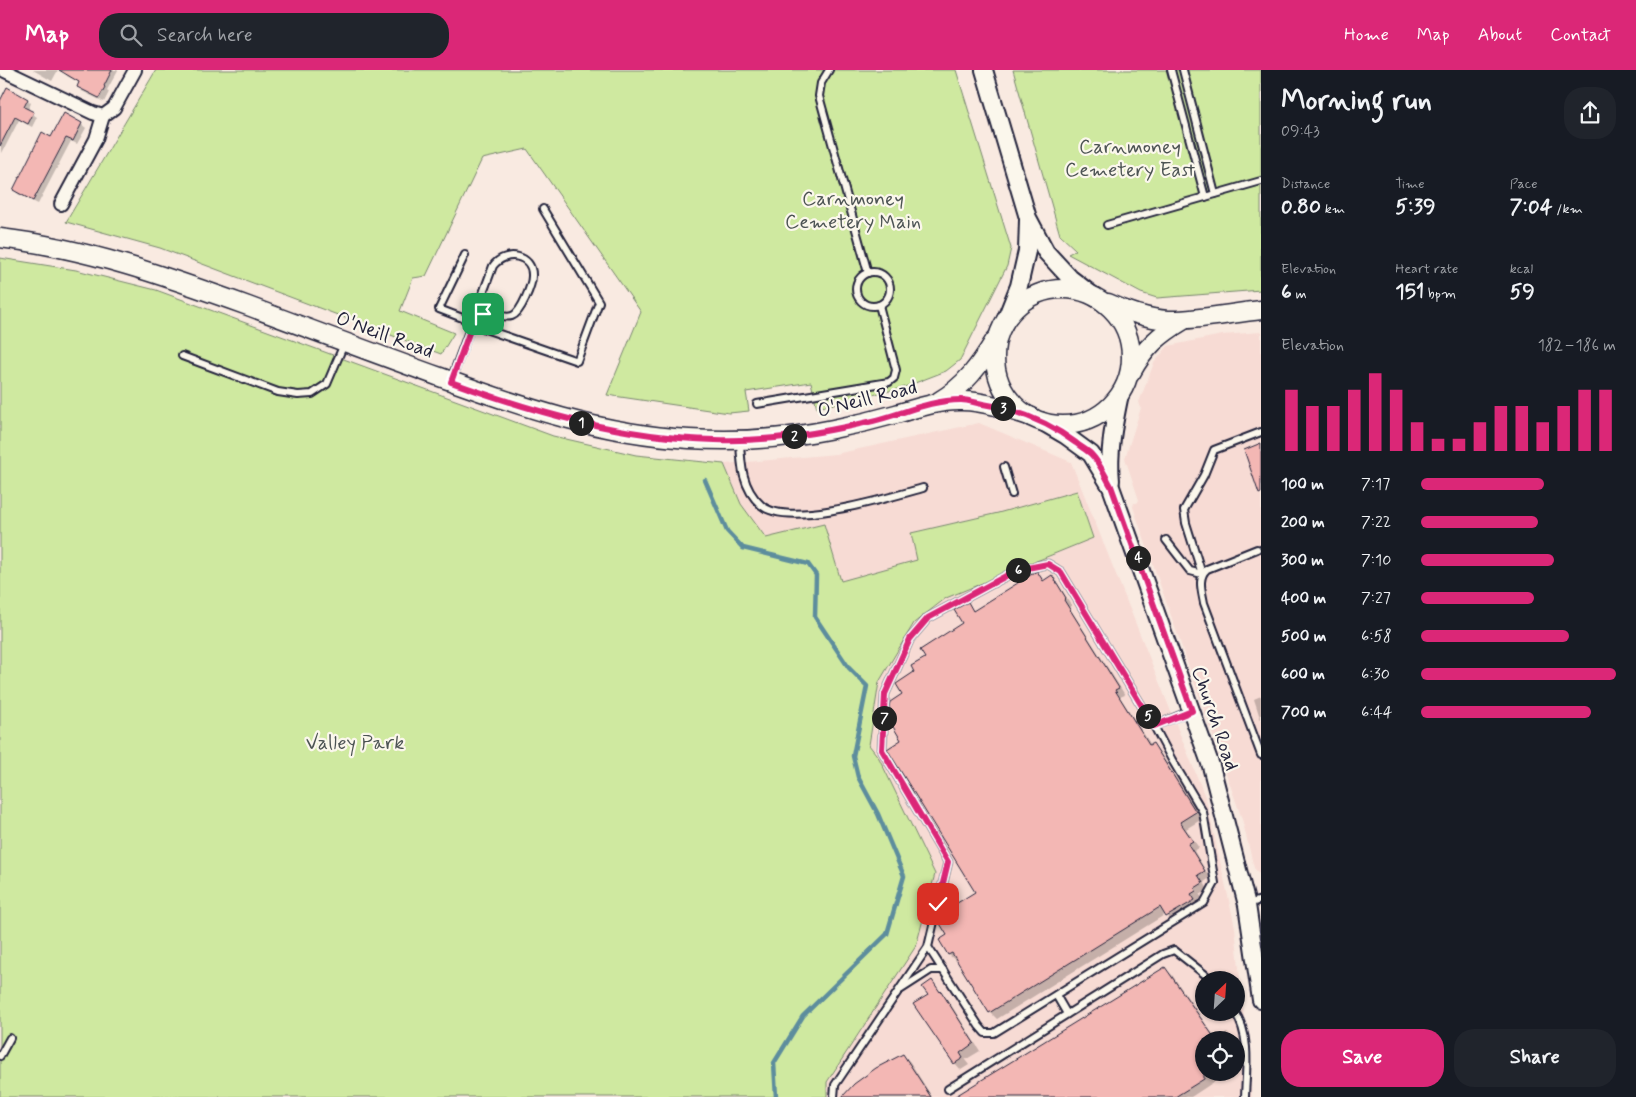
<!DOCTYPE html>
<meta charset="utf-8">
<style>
:root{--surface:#171b24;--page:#20242c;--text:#f1f3f6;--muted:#9ea1a6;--accent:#db2777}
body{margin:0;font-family:Mynerve,sans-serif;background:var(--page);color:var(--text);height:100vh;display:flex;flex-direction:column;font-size:19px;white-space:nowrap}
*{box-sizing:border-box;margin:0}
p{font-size:16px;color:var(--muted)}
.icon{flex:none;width:28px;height:28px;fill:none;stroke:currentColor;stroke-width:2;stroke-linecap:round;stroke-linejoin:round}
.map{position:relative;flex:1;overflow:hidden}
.sheet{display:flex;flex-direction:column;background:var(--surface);width:375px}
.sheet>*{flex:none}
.needle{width:32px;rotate:25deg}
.buttons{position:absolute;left:1195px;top:901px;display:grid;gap:10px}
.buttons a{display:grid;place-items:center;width:50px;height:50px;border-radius:50%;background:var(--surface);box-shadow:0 1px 4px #0004;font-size:25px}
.pin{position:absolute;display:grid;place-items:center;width:42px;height:42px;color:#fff;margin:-21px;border-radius:10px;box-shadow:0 2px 8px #0006}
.km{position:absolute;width:25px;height:25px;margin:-12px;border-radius:50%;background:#222;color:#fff;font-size:14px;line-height:25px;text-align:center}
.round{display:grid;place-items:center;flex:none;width:52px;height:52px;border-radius:20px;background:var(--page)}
.summary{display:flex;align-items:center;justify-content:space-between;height:85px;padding:0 20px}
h1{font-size:28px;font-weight:800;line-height:38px}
.figures{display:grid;grid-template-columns:repeat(3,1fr);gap:8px;height:85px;padding:5px 20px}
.figures div{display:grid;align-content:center}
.figures b{font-size:21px;font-weight:800}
.figures small{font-size:14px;font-weight:400}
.figures p{font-size:14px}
.chart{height:140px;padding:10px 20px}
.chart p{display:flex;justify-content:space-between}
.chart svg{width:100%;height:90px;margin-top:5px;stroke:var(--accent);stroke-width:6}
.primary-button{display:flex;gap:10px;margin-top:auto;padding:10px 20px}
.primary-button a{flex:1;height:58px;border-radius:20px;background:var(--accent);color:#fff;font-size:20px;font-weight:800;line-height:58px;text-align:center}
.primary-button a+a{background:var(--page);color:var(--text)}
ul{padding:0 20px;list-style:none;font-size:16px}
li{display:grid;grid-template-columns:80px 60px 1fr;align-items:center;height:38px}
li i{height:12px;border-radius:6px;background:var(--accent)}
header{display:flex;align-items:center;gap:30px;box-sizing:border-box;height:70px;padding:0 25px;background:var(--accent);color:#fff}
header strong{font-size:24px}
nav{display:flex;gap:28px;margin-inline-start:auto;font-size:18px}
.search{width:350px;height:45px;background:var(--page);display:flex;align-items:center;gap:12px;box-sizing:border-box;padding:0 18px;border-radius:20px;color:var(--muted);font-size:19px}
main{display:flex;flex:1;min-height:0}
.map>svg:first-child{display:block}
</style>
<header>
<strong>Map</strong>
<div class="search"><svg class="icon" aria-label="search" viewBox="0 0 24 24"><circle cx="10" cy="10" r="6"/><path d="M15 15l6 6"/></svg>Search here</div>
<nav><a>Home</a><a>Map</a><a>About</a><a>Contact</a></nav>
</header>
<main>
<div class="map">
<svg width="1261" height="1027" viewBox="0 0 1261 1027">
<rect width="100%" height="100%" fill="#f9eae1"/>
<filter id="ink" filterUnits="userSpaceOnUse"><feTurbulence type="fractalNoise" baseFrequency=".02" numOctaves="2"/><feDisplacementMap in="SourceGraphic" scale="10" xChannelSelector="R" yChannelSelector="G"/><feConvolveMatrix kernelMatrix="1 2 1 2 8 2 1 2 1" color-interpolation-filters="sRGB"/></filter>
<g filter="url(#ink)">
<g fill="#f7dbd4" fill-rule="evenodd">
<path d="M 1261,262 L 1261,806 L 1254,798 L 1242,749 L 1133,437 L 1134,433 L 1137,433 L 1139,430 L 1125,388 L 1141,338 L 1139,332 L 1154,293 L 1168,276 L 1222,265 Z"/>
<path d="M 979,353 L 1071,392 L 1206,729 L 1235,857 L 1252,1027 L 827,1027 L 827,1012 L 935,804 L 879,688 L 869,675 L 879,612 L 914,553 L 946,528 L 1093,468 L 1077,421 L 998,443 L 911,463 L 918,490 L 841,511 L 824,454 L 766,469 L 741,434 L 724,394 L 836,384 ZM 1204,910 L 1236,910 L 1236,942 L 1204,942 ZM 1204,970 L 1236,970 L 1236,1002 L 1204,1002 Z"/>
</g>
<g fill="#cfe9a0" stroke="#78866e">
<path d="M 156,0 L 956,0 L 1011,178 L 1007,196 L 960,290 L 946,301 L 902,318 L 817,338 L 811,312 L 746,322 L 749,341 L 729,343 L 607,325 L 641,242 L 527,79 L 482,89 L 426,206 L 413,208 L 400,241 L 454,263 L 441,284 L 160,178 L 66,152 Z"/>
<path d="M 1013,0 L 1261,0 L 1261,220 L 1157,228 L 1141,223 L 1068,184 L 1076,180 L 1060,165 Z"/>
<path d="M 0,188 L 76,200 L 156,220 L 553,366 L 636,385 L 724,394 L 741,434 L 766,468 L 824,454 L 841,511 L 917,490 L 911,463 L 998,443 L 1077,421 L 1093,468 L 946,528 L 914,553 L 879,612 L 869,675 L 879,688 L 935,804 L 916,876 L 827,1012 L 827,1027 L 0,1027 Z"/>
</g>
<g fill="#0003">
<path d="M 33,0 L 58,0 L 52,11 Z"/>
<path d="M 64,0 L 118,0 L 107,20 L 109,22 L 104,32 L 82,21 L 78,16 L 80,13 L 67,6 L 63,1 Z"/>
<path d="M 28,30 L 31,33 L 28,41 L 37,47 L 32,57 L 19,50 L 1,85 L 0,34 Z"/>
<path d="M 81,54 L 86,58 L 77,74 L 71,71 L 38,134 L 18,124 L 14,120 L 52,68 Z"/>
<path d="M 1037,503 L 1045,511 L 1051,507 L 1058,514 L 1072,536 L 1069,537 L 1125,625 L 1120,627 L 1151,675 L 1153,674 L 1159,681 L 1202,749 L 1186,759 L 1199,778 L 1194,781 L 1210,808 L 1204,812 L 1208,820 L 1200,825 L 1202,828 L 1197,831 L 1201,837 L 1174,853 L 1166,844 L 997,949 L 990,942 L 958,890 L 956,891 L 949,885 L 940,871 L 949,866 L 977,822 L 903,671 L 896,645 L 904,624 L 926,588 L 964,554 L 967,534 L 974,541 Z"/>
<path d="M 1261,626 L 1261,651 L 1254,629 Z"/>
<path d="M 1165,899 L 1172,905 L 1216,969 L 1227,963 L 1234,970 L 1204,970 L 1204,1002 L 1229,1002 L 1191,1027 L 956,1027 Z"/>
<path d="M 932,912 L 948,930 L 980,981 L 965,990 L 969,995 L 961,1000 L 955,993 L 930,926 Z"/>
<path d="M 1236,974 L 1247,991 L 1236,998 Z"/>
<path d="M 903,985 L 910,992 L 932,1027 L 846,1027 Z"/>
</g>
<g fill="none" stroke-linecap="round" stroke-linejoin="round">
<path stroke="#5d8d9d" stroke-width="4.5" d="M 705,410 L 727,461 L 743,478 L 808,494 L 816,505 L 815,547 L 849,598 L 867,616 L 853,686 L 858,707 L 878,744 L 904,806 L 887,864 L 803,946 L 774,993 L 776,1027"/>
</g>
<g fill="#f3b7b4" stroke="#22223b">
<path d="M 59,0 L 112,0 L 104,16 L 105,17 L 99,28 L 77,17 L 79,12 Z"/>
<path d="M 7,17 L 28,29 L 24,37 L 34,42 L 28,54 L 15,47 L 0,76 L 0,31 Z"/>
<path d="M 64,43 L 82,53 L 73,71 L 66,68 L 33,131 L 13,120 L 42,62 L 51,67 Z"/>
<path d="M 1261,373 L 1261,423 L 1259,424 L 1244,380 Z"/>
<path d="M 1037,501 L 1043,511 L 1052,505 L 1066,528 L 1064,530 L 1119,618 L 1115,620 L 1149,675 L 1153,673 L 1196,742 L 1180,752 L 1193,771 L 1188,774 L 1205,801 L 1198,805 L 1203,813 L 1195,818 L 1196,821 L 1191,824 L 1195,830 L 1166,847 L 1160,837 L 989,943 L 952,883 L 948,885 L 939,870 L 947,865 L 939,852 L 941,843 L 975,822 L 887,679 L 901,670 L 889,650 L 889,648 L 894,644 L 889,637 L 890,632 L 902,624 L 896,614 L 914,602 L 911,596 L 925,588 L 920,580 L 962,553 L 954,540 L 968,532 L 973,541 Z"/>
<path d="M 1165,897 L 1216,970 L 1204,970 L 1204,1009 L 1175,1027 L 954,1027 Z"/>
<path d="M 932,910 L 940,922 L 941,921 L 974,973 L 960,983 L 963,988 L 954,994 L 913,934 L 928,925 L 922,917 Z"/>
<path d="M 903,984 L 931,1027 L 842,1027 L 854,1014 L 876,998 Z"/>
</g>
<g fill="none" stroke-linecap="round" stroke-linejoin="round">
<defs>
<g id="service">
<path d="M 829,0 L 821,13 L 819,26 L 868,203"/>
<path d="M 1171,0 L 1205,127"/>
<path d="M 1183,0 L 1215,124"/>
<path d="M 1107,155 L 1261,111"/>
<path d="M 465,185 L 439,239 L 473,252 L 485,259 L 577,291 L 599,232 L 543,139"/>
<circle cx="873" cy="219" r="17"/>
<path d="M 182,286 L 278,322 L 298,325 L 312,324 L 327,314 L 344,274"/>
<path d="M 451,310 L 493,196 C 506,179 533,185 532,206 C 532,215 521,243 512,246 C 503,249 495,242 486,243 C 482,243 478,246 475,247"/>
<path d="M 757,334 L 889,312 L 894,308 L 896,300 L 879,235"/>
<path d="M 740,372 C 741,395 742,418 761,435 C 788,459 890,427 923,418"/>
<path d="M 1004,397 L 1012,424"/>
<path d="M 1166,470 L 1190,501 L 1202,504"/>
<path d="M 1257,479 L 1207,499 C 1197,508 1202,521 1204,533 L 1261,685"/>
<path d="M 1202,504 L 1186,453 L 1184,440 L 1204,405 L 1214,380 L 1261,362"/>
<path d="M 1154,656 L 1190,641"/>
<path d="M 1248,834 L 1261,830"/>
<path d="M 900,920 L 931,900 L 943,900"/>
<path d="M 1056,925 L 1067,944"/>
<path d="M 1235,942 C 1251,966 1246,1000 1245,1027"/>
<path d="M 0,986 L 10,968"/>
<path d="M 948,1019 L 1163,884 L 1174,880 L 1212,910"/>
<path d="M 834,1027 L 835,1015 L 928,877 L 948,792 L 882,680 L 885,624 L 910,569 L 928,548 L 1017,500 L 1048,494 L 1061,502 L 1154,656 L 1172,690 L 1203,742 L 1215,813 L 1204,833 L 994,963 L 985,963 L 979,956 L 928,877"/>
</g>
<g id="minor">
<path d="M 3,0 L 93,43 L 103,46 L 114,38 L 135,0"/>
<path d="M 61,134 L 96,69 L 103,46"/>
</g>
<g id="tertiary">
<path d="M 984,0 L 1028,148 L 1046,182 L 1070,208 L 1096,228"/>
<path d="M 1003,256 L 1019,216 L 1027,181 L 1028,150"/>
<path d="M 1041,351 L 1065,365 L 1091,384 L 1111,417 L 1211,696 L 1247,835 L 1261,930"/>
<path d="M 1111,411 C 1108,381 1114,353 1120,324"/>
</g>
<g id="secondary">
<path d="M 0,168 C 86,178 168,207 248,236 C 312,260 376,284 440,307 C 521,337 602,364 689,369 C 738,372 785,369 833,359 C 854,355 875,350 896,344 C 917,338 937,331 959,331 C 981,330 1011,340 1032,347"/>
<circle cx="1063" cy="287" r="68"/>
<path d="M 1108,233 C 1125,241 1149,249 1168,250 C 1195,251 1232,243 1261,240"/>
<path d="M 1131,303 C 1145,277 1159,265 1184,250"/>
<path d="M 939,331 C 965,316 980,295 995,270"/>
</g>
</defs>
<use href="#service" stroke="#22223b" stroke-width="10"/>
<use href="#minor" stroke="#22223b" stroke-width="16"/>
<use href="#tertiary" stroke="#22223b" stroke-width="20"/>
<use href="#secondary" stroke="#22223b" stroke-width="21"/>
<use href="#service" stroke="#fbf7ec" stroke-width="6"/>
<use href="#minor" stroke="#fbf7ec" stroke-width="12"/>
<use href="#tertiary" stroke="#fbf7ec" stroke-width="16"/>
<use href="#secondary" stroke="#fbf7ec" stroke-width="18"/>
</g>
</g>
<g fill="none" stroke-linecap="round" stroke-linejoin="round" filter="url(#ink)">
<defs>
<path id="route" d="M 483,244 L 475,247 L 451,312 C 537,343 623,368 715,370 C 769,372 821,363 873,351 C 902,344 930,330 961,330 C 968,330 976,333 983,334 C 1018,340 1048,352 1076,373 C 1081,377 1087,380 1091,384 C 1100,393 1105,406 1111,416 L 1192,641 L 1154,656 L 1061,502 L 1048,494 L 1017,500 L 928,548 L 910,569 L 885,624 L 882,680 L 948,792 L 938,834"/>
</defs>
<use href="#route" stroke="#fff" stroke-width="10"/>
<use href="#route" stroke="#db2777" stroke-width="6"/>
</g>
<g text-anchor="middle" stroke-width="4.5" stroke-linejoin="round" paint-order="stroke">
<g font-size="20" fill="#4d5454" stroke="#fbf7ec">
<text x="1130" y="83">Carnmoney<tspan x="1130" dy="23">Cemetery East</tspan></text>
<text x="853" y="135">Carnmoney<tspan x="853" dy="23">Cemetery Main</tspan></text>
<text x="355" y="679">Valley Park</text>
</g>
<g font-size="20" fill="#22223b" stroke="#fbf7ec">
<text transform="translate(385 264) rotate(20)" y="7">O'Neill Road</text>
<text transform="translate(867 328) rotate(-14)" y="7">O'Neill Road</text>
<text transform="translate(1216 648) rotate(71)" y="7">Church Road</text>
</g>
</g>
</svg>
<div class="buttons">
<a><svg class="needle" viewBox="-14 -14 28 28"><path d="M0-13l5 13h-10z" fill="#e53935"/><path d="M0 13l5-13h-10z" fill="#9ea1a6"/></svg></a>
<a><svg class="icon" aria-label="locate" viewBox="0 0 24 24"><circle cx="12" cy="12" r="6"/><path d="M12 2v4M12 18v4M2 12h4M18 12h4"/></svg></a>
</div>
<div class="pin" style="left:483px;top:244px;background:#1e9e55"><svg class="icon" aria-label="arrive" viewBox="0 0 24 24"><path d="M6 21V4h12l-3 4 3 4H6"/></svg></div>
<div class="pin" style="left:938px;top:834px;background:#d93025"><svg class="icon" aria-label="check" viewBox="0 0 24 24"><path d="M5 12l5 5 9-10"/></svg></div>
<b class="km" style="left:581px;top:353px">1</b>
<b class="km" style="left:794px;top:366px">2</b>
<b class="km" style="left:1003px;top:338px">3</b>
<b class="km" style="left:1138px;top:488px">4</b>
<b class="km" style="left:1148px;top:646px">5</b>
<b class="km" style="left:1018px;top:500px">6</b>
<b class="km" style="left:884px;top:648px">7</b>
</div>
<section class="sheet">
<div class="summary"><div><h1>Morning run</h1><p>09:43</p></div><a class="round"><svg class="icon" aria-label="share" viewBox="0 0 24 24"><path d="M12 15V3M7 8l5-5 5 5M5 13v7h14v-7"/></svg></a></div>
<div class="figures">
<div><p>Distance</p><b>0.80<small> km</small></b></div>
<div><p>Time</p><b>5:39</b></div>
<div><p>Pace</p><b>7:04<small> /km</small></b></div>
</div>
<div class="figures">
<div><p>Elevation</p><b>6<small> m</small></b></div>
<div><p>Heart rate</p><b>151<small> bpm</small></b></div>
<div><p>kcal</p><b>59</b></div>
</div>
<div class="chart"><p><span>Elevation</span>182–186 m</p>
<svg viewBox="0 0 160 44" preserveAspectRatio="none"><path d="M5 44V14M15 44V22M25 44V22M35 44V14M45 44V6M55 44V14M65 44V30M75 44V38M85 44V38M95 44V30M105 44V22M115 44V22M125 44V30M135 44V22M145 44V14M155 44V14"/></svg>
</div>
<ul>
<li><b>100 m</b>7:17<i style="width:63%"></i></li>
<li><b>200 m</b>7:22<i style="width:60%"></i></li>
<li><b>300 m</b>7:10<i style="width:68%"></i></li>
<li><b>400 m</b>7:27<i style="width:58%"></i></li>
<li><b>500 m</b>6:58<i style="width:76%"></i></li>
<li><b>600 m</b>6:30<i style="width:100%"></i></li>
<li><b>700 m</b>6:44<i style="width:87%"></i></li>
</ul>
<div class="primary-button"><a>Save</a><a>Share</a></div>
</section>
</main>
